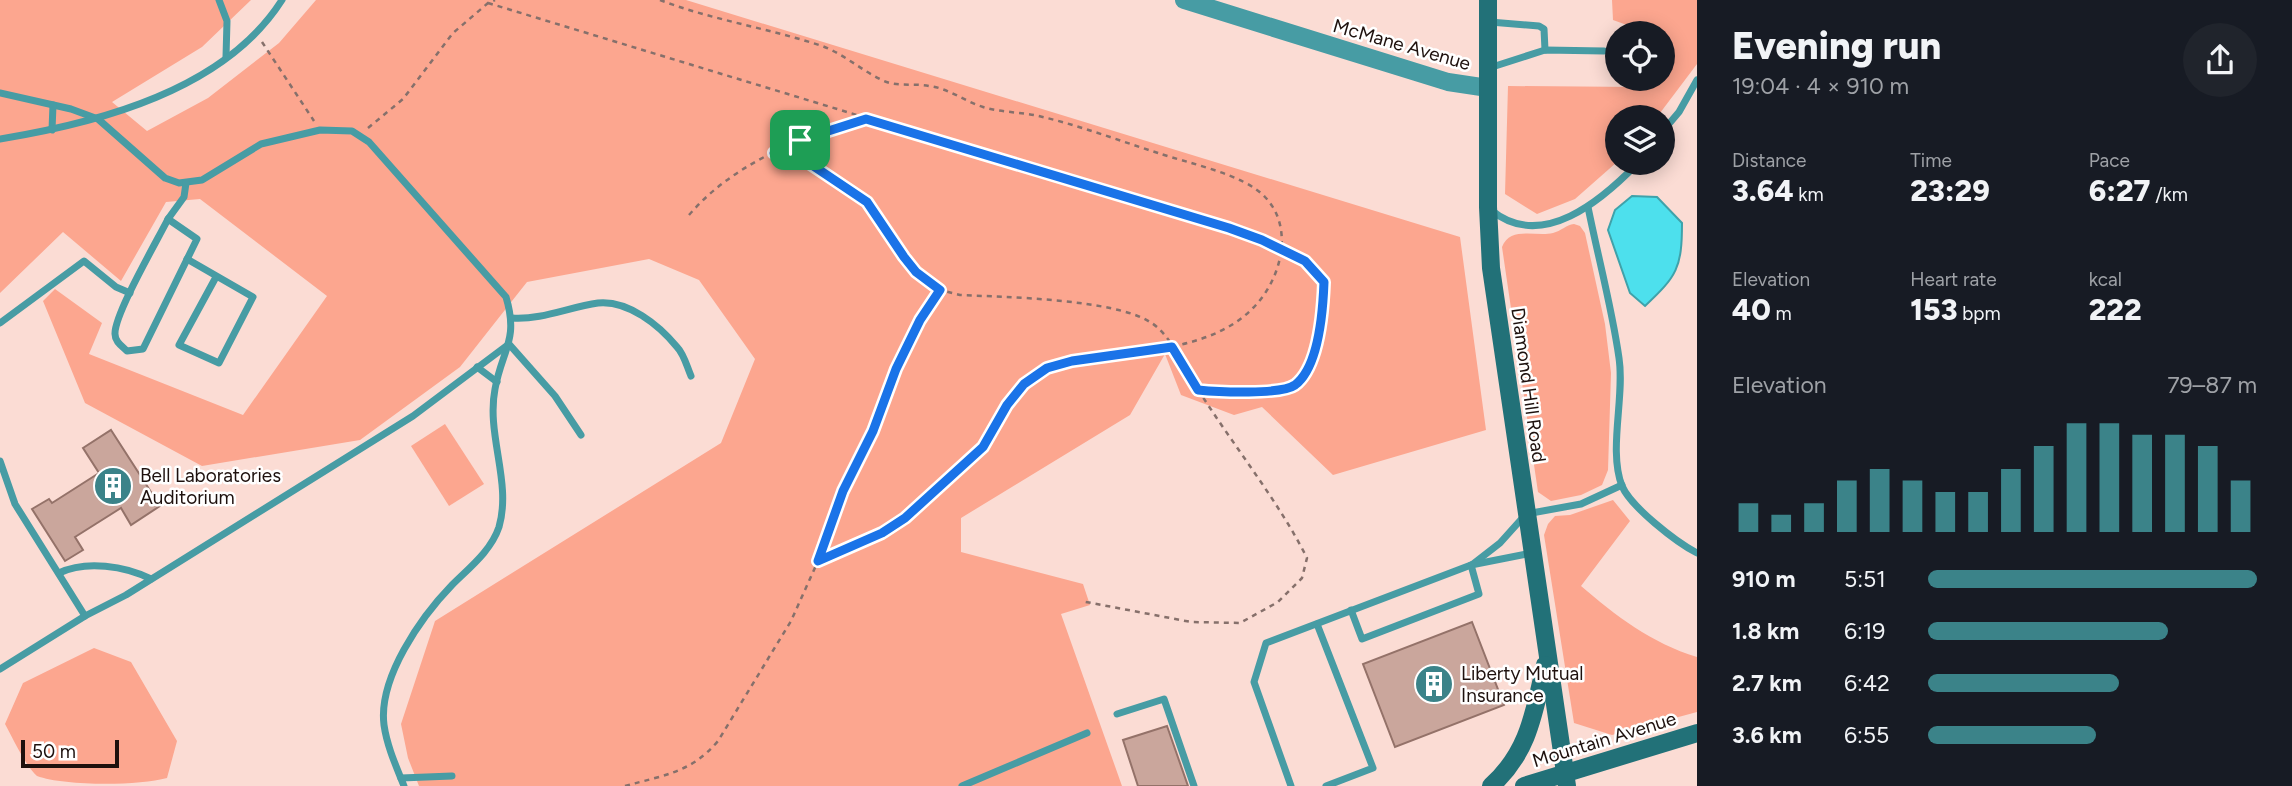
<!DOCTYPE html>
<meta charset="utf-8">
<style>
:root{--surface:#171b24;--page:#20242c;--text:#f1f3f6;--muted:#9ea1a6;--accent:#3b8389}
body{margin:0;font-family:Figtree,sans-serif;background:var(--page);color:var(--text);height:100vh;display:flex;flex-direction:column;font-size:26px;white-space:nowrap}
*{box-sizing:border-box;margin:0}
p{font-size:23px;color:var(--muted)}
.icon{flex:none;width:38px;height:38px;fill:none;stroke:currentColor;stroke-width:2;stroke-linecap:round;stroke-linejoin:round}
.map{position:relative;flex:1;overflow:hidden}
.sheet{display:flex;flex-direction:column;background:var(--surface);width:595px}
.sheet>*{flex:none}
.fabs{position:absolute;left:1605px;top:21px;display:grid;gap:14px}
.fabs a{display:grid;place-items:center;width:70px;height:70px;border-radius:50%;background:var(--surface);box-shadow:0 4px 18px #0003;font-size:35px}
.scale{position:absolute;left:21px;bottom:18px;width:98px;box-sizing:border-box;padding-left:7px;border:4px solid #1e110e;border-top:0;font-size:19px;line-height:24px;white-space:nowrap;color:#1e110e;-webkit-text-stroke:5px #fff;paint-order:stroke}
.pin{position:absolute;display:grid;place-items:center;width:60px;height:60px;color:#fff;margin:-30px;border-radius:14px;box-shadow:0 4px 10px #0006}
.round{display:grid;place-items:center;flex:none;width:74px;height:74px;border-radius:37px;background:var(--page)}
.head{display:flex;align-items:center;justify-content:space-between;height:119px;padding:0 35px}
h1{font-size:38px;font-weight:800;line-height:52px}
.figures{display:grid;grid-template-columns:repeat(3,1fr);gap:10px;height:119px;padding:7px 35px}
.figures div{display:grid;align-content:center}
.figures b{font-size:30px;font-weight:800}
.figures small{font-size:19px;font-weight:400}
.figures p{font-size:19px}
.chart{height:196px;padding:14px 35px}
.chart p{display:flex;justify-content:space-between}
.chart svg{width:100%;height:126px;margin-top:7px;stroke:var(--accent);stroke-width:6}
ul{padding:0 35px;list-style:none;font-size:23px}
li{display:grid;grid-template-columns:112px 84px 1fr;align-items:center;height:52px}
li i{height:18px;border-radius:9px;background:var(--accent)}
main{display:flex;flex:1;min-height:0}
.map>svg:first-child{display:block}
</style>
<main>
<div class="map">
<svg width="1697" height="786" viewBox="0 0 1697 786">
<rect width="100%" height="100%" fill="#fbdcd4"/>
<g fill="#fca68f">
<path d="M 0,0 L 251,0 L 202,47 L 112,102 L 147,131 L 208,98 L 279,43 L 316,0 L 686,0 L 1460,237 L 1486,430 L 1333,475 L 1262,407 L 1234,415 L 1181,395 L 1165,354 L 1130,415 L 961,518 L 961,552 L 1083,584 L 1090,605 L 1061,614 L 1122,786 L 419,786 L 408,758 L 401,724 L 435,621 L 721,443 L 755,359 L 699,280 L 649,259 L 527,282 L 460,367 L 360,440 L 202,466 L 85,403 L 43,301 L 55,289 L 102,323 L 89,354 L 243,415 L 327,296 L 200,199 L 166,202 L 121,281 L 63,232 L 0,293 Z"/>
<path d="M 1612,0 L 1697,0 L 1697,64 L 1657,117 L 1617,117 L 1617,162 L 1575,199 L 1537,214 L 1505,194 L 1508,86 L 1637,87 L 1639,79 L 1662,79 L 1662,33 L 1649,33 L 1613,20 Z"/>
<path d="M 1574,224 L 1580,226 L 1585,233 L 1605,324 L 1611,373 L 1608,470 L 1602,485 L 1581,495 L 1551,501 L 1538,492 L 1502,247 C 1510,226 1536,237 1553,233 C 1561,231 1566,225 1574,224 Z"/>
<path d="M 445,424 L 484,484 L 449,506 L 411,446 Z"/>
<path d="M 1613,500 L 1630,521 L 1581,586 C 1616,616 1651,643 1697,657 L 1697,712 L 1612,735 L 1574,723 L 1544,535 L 1548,524 L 1555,516 L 1570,515 Z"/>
<path d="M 94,648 L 131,662 L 177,741 L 167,778 C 138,786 64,786 37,776 C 27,768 12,737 5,724 L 23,683 Z"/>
</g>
<path fill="#4de0ed" stroke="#3fa2aa" stroke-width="2" d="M 1632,196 L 1657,197 L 1682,223 C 1682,268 1677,276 1645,306 L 1630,293 L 1608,230 L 1615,210 Z"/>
<g fill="#caa69c" stroke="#947269" stroke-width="2">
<path d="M 111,430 L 160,506 L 131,525 L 121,508 L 75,537 L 83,550 L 65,561 L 32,509 L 49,499 L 52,503 L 99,473 L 83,448 Z"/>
<path d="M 1472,622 L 1504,705 L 1395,747 L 1363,664 Z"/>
<path d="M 1167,726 L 1188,786 L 1138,786 L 1123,740 Z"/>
</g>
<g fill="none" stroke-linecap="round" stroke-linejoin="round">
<g stroke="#86706b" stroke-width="2.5" stroke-dasharray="5 5" stroke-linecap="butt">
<path d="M 660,0 C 712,20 768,28 822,46 C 844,54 862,71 884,81 C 898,87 914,83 929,86 C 948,88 964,101 983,107 C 999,112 1017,112 1034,115 C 1076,124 1117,140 1158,153 C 1187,163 1244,174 1265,197 C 1295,228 1281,280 1253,308 C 1214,348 1148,350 1096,358 C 1080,360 1060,361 1046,369 C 1006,390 1007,421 982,448 C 959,473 912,516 883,532 C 862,543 839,551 818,561"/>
<path d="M 488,3 L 1229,228 L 1262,240 L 1305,261 L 1324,282 C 1323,309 1319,368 1295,385 C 1281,395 1218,392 1198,390"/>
<path d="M 262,42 L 314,121"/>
<path d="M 368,128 L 403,99 L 453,33 L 488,3 L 495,0"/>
<path d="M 774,153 L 788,153 L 803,159 L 867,202 L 917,272 L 940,290 L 960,295 C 1005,297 1114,299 1150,322 C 1171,334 1186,371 1199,391 C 1233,445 1279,502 1307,558 L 1302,578 L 1278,602 L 1240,623 L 1191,622 L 1081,601"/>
<path d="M 689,215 C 719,180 758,158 800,140 C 821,131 845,127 866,119"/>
<path d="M 1534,759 L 1545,750"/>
<path d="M 625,786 C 664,775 691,773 718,741 L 791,621 L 818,561 L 843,491 L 873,431 L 896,369 L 920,320 L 939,291"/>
</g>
<g stroke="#479ca4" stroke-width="7">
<path d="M 219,0 L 227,21 L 226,57"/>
<path d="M 1490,22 L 1539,26 L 1544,29 L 1545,50"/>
<path d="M 1489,68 L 1545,50 L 1604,51"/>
<path d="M 0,93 L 71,109 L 98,119 L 165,178 L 179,183 L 202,180 L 261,144 L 320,130 L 352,131 L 369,142 L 506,297 C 519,340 502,350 495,389 C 486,435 512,482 499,527 C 491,551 469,568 452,585 C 421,617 378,678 384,725 C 387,746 396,766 404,786"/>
<path d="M 52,130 L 53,105"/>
<path d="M 1662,132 L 1679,112 L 1697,80"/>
<path d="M 0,139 C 98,123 225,90 282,0"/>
<path d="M 1588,207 C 1598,257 1612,308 1619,358 C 1625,397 1608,450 1622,486 C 1631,507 1676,542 1697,553"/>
<path d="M 1491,210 C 1542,252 1602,200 1638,163"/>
<path d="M 168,219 L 197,239 L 143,349 L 127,351 C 122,346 115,342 115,334 C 114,315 157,241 168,219 Z"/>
<path d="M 168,219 L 184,197 L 186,183"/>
<path d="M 187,259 L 253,297 L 219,363 L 179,345 L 216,277"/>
<path d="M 512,318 C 542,320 569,307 598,303 C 628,300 659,325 677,347 C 684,354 687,367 691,376"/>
<path d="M 0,323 L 84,261 L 116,287 L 130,293"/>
<path d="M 477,367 L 497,382"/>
<path d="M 0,461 L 15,504 L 85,616"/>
<path d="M 1473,564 L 1500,543 L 1526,514 L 1581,504 L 1622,485"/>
<path d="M 59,573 C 86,560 125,566 151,579"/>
<path d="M 1351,610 L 1362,639 L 1479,594 L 1471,565"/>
<path d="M 1317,624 L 1373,768 L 1326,786"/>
<path d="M 0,669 L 85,616 L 126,595 L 413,416 L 509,344 L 555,396 L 581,435"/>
<path d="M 1117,714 L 1164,699 L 1194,786"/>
<path d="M 401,778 L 452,776"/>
<path d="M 962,786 L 1087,733"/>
<path d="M 1291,786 L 1254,682 L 1266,643 L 1471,565 L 1532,553"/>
</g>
<path stroke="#479ca4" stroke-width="18" d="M 1184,0 L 1448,82 L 1488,88"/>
<g stroke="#227178" stroke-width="18">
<path d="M 1488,0 L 1488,207 L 1491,268 L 1567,786"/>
<path d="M 1491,786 C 1529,752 1534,712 1545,665"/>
<path d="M 1524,786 L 1697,733"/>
</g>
</g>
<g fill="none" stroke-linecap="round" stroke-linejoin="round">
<defs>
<path id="route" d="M 866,119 L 1229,228 L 1262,240 L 1305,261 L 1324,282 C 1323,309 1319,367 1295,385 C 1281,395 1218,392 1198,390 L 1172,347 L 1072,361 L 1047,368 L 1024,384 L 1007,405 L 983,447 L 905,518 L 882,533 L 818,561 L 843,491 L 873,431 L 896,369 L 920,320 L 940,290 L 916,272 L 904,257 L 867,202 L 803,159 L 789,153 L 774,153 L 800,140 Z"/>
</defs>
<use href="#route" stroke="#fff" stroke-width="14"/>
<use href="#route" stroke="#1a73e8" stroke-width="9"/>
</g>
<defs>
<symbol id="building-disc" viewBox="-11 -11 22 22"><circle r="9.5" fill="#3b8389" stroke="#fff"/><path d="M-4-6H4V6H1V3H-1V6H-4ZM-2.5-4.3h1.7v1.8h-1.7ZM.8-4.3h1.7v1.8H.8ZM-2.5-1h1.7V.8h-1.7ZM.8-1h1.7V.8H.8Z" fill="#fff"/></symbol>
</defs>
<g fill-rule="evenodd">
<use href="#building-disc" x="91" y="464" width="44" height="44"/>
<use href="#building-disc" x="1412" y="662" width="44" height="44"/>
</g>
<g text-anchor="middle" stroke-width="5" stroke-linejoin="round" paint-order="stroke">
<g font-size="19" fill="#1e110e" stroke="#fff">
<text transform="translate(1402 44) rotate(16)" y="7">McMane Avenue</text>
<text transform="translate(1529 385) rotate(82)" y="7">Diamond Hill Road</text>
<text transform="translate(1604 739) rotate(-17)" y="7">Mountain Avenue</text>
</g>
<g font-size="19" fill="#1e110e" stroke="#fff" text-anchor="start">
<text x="140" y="482">Bell Laboratories<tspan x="140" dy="22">Auditorium</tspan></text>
<text x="1461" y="680">Liberty Mutual<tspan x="1461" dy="22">Insurance</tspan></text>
</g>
</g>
</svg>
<div class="fabs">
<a><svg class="icon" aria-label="locate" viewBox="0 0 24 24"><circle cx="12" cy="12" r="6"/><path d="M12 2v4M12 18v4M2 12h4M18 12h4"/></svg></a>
<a><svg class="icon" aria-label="layers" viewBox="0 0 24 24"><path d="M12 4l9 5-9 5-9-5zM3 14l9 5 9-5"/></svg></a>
</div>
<div class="scale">50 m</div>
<div class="pin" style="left:800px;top:140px;background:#1e9e55"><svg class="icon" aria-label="arrive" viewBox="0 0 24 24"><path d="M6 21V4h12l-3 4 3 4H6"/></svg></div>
</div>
<section class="sheet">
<div class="head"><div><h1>Evening run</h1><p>19:04 · 4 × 910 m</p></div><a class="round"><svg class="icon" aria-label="share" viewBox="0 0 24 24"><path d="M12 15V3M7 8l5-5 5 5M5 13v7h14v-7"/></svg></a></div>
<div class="figures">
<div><p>Distance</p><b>3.64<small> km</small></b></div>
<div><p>Time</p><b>23:29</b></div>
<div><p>Pace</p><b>6:27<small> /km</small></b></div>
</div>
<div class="figures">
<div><p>Elevation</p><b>40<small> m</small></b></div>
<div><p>Heart rate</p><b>153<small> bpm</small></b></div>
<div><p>kcal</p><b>222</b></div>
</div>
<div class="chart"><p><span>Elevation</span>79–87 m</p>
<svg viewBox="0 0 160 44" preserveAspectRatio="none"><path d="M5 44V34M15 44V38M25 44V34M35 44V26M45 44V22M55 44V26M65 44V30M75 44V30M85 44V22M95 44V14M105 44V6M115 44V6M125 44V10M135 44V10M145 44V14M155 44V26"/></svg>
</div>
<ul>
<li><b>910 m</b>5:51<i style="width:100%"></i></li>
<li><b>1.8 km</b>6:19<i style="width:73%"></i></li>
<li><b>2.7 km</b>6:42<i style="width:58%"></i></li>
<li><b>3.6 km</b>6:55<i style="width:51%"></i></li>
</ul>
</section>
</main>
